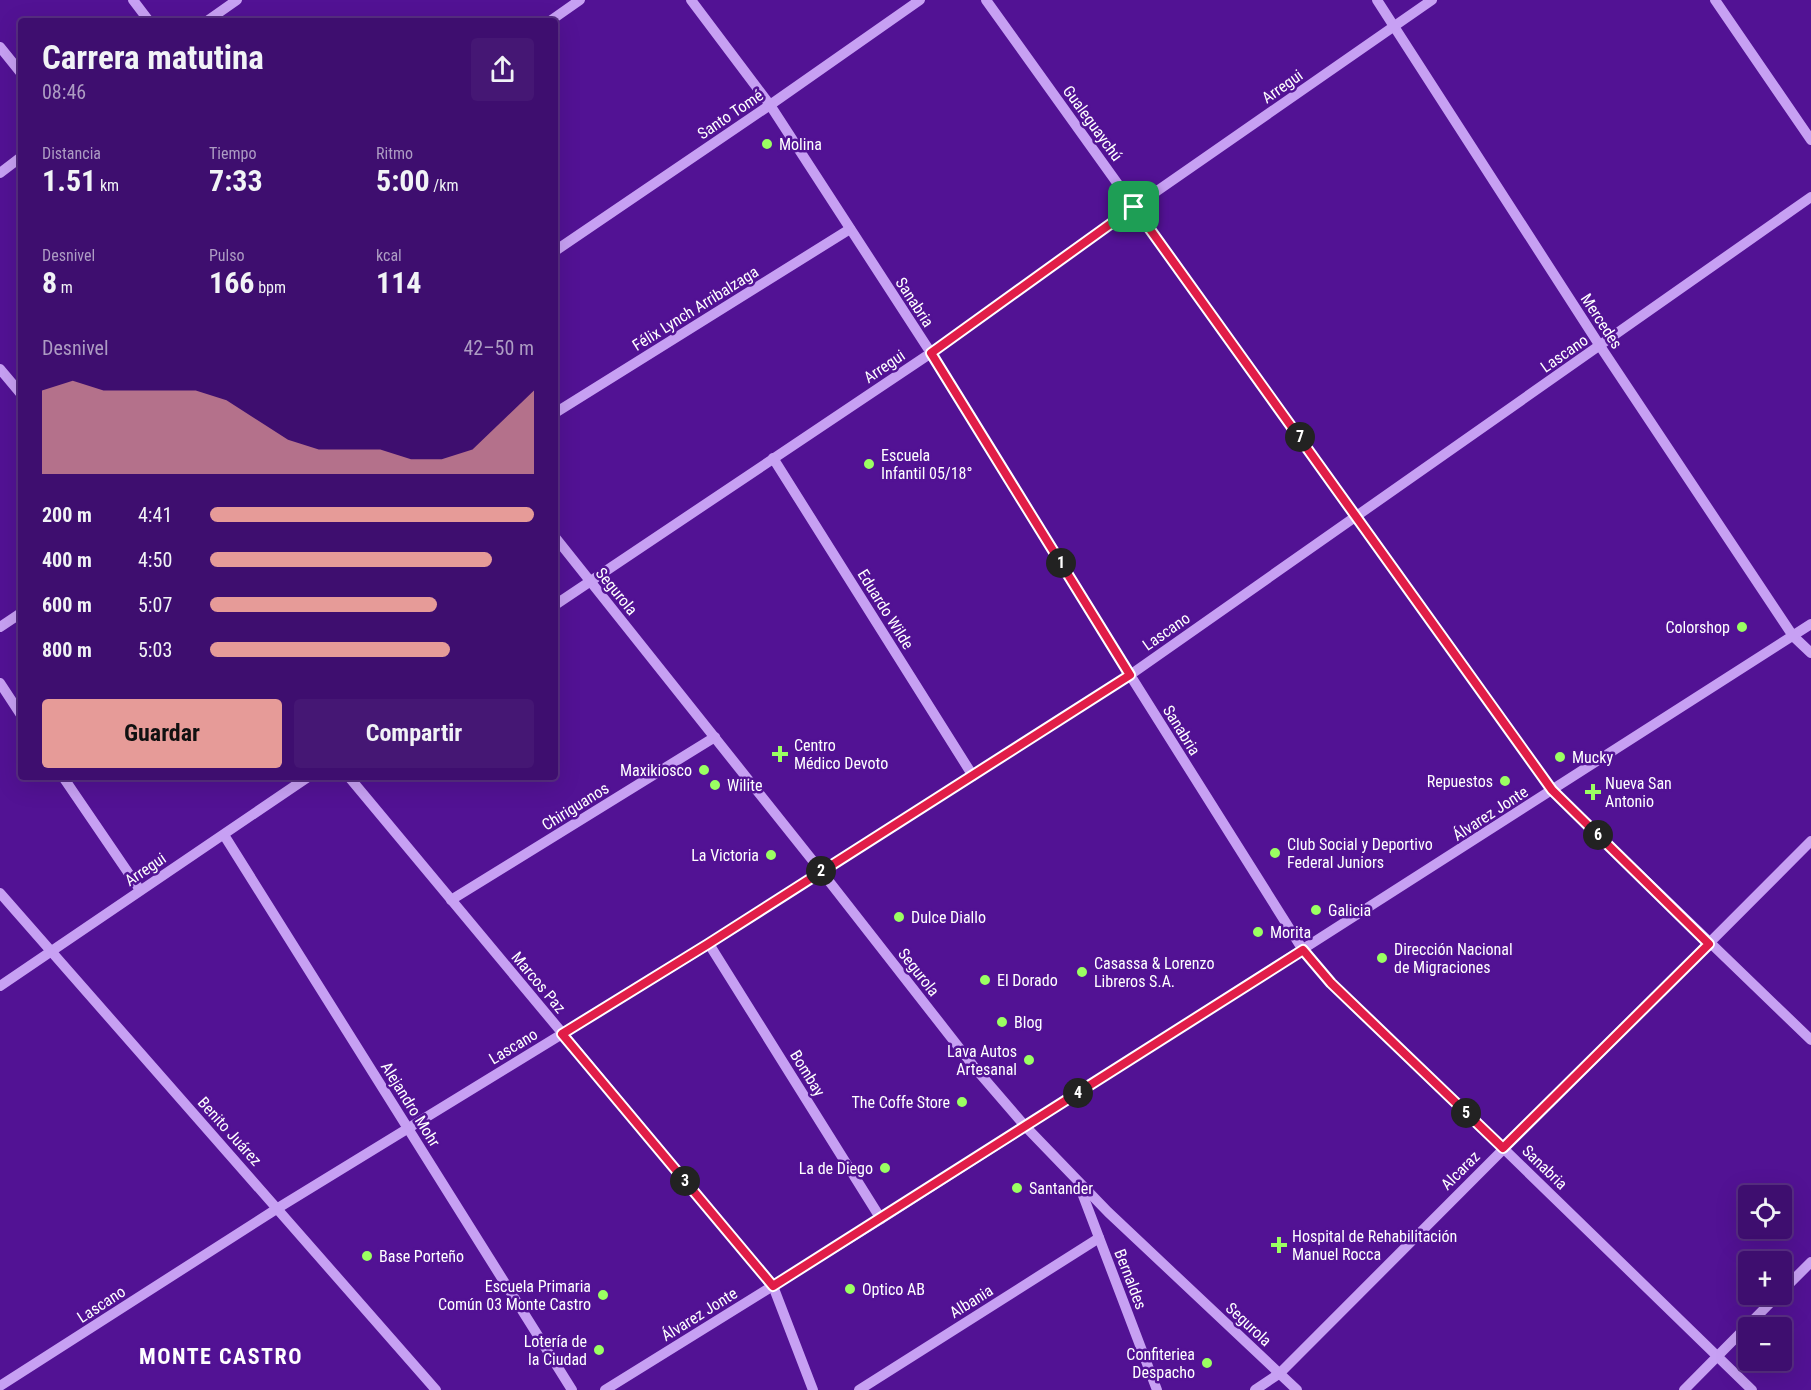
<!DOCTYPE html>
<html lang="es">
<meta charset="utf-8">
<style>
:root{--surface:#3e0e6f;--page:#451774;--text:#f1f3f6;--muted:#ad9cc3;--line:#572e82;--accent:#e69b98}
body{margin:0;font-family:"Roboto Condensed",sans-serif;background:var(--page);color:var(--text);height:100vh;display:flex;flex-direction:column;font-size:22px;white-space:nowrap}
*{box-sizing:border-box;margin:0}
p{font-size:20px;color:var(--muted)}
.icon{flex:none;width:33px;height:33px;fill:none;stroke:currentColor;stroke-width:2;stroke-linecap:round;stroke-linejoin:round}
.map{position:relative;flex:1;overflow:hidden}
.drawer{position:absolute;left:18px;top:18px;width:540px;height:762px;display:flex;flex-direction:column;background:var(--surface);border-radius:6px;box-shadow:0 6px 24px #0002,0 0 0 2px var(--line)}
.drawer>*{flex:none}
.tools{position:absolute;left:1738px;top:1185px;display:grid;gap:12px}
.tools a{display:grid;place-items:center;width:54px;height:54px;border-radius:6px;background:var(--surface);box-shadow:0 6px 24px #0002,0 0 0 2px var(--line);font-size:30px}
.pin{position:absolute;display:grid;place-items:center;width:51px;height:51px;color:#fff;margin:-26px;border-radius:12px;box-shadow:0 3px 9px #0006}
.km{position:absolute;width:30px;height:30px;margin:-15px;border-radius:50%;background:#222;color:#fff;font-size:16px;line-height:30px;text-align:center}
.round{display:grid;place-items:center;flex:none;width:63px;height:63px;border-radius:6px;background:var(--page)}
.head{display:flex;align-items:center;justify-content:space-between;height:102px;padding:0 24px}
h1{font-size:33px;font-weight:700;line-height:45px}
.stats{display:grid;grid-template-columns:repeat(3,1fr);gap:9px;height:102px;padding:6px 24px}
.stats div{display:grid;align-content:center}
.stats b{font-size:30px;font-weight:700}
.stats small{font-size:16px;font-weight:400}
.stats p{font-size:16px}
.chart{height:168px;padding:12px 24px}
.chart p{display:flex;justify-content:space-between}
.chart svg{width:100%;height:108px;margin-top:6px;fill:var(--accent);opacity:.7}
.button{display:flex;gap:12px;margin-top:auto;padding:12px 24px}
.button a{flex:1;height:69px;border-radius:6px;background:var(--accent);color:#111;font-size:24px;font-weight:700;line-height:69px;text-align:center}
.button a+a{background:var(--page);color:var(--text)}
ul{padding:0 24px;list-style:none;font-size:20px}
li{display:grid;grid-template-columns:96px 72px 1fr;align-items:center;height:45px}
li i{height:15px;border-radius:8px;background:var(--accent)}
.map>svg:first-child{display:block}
</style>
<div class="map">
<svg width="1811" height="1390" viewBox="0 0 1811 1390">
<rect width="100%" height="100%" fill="#521294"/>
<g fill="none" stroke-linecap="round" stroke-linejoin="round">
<g stroke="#c7a0f3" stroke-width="10">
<path d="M 133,0 L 149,21"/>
<path d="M 691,0 L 770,105 L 931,353 L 1130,675 L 1303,950 L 1331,983 L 1503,1148 L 1752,1390"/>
<path d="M 986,0 L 1552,790 L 1811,1040"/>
<path d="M 1377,0 L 1600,346 L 1793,636 L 1811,653"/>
<path d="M 1715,0 L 1811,140"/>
<path d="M 207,21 L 237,0"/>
<path d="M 550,21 L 580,0"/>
<path d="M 0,47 L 21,73"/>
<path d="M 0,173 L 21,157"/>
<path d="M 555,251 L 770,105 L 920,0"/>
<path d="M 0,369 L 21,394"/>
<path d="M 555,413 L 850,229"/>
<path d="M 773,458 L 973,776"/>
<path d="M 555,537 L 821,871 L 975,1068 L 1025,1126 L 1108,1212 L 1297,1390"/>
<path d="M 555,605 L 931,353 L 1134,207 L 1432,0"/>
<path d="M 0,627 L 21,613"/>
<path d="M 0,683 L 21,715"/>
<path d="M 63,777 L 140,890"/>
<path d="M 349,777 L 773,1286 L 813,1390"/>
<path d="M 224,835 L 572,1390"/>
<path d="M 0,893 L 436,1390"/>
<path d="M 451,900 L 715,737"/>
<path d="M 709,944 L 881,1219"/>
<path d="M 0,986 L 308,777"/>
<path d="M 1079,1185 L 1157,1390"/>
<path d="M 1782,1291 L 1811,1262"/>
<path d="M 0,1386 L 278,1208 L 709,944 L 1130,675 L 1811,197"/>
<path d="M 605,1390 L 881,1219 L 1811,624"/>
<path d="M 859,1390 L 1099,1238"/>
<path d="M 1255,1390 L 1280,1373 L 1811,841"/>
<path d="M 1684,1390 L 1779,1294"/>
</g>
</g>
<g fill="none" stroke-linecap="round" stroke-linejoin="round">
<defs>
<path id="route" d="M 1134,207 L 1552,790 L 1709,944 L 1503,1148 L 1331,983 L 1303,950 L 773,1286 L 562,1034 L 708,944 L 1130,675 L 931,353 Z"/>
</defs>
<use href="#route" stroke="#fff" stroke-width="12"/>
<use href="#route" stroke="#e11d48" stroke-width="8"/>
</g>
<g fill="#9bff62" stroke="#521294" stroke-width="2">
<circle cx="767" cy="144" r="6"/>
<circle cx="869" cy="464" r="6"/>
<circle cx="1742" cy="627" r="6"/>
<path d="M777 745h6v6h6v6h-6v6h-6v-6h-6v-6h6z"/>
<circle cx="1560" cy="757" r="6"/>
<circle cx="704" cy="770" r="6"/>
<circle cx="1505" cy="781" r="6"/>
<circle cx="715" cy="785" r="6"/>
<path d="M1590 783h6v6h6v6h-6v6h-6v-6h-6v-6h6z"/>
<circle cx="1275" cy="853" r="6"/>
<circle cx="771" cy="855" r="6"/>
<circle cx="1316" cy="910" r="6"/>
<circle cx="899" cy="917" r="6"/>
<circle cx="1258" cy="932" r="6"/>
<circle cx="1382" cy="958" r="6"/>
<circle cx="1082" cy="972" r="6"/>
<circle cx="985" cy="980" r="6"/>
<circle cx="1002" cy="1022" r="6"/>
<circle cx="1029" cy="1060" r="6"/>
<circle cx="962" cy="1102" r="6"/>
<circle cx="885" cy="1168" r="6"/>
<circle cx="1017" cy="1188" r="6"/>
<path d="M1276 1236h6v6h6v6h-6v6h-6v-6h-6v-6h6z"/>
<circle cx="367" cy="1256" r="6"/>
<circle cx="850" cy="1289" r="6"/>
<circle cx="603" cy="1295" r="6"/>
<circle cx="599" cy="1350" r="6"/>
<circle cx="1207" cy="1363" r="6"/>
</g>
<g text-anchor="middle" stroke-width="5" stroke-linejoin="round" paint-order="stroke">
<g font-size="16" fill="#fff" stroke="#521294">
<text transform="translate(1282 86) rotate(-35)" y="6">Arregui</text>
<text transform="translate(730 114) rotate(-34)" y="6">Santo Tomé</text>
<text transform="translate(1093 123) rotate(54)" y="6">Gualeguaychú</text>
<text transform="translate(915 302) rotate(57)" y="6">Sanabria</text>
<text transform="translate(695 308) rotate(-32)" y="6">Félix Lynch Arribalzaga</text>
<text transform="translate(1602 321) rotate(57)" y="6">Mercedes</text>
<text transform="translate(1564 353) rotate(-35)" y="6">Lascano</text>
<text transform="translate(884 366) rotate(-34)" y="6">Arregui</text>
<text transform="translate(617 591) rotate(51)" y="6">Segurola</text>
<text transform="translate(886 609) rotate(58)" y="6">Eduardo Wilde</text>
<text transform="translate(1166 631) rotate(-35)" y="6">Lascano</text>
<text transform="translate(1182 730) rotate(58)" y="6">Sanabria</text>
<text transform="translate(575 806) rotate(-32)" y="6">Chiriguanos</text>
<text transform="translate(1490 813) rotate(-33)" y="6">Álvarez Jonte</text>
<text transform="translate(145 869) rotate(-34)" y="6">Arregui</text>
<text transform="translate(919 972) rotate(52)" y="6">Segurola</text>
<text transform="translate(539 982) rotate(50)" y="6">Marcos Paz</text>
<text transform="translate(513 1046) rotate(-31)" y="6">Lascano</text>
<text transform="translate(808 1073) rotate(58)" y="6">Bombay</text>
<text transform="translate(411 1104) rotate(58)" y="6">Alejandro Mohr</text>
<text transform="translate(230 1131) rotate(48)" y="6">Benito Juárez</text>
<text transform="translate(1545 1167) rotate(44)" y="6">Sanabria</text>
<text transform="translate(1460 1170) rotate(-45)" y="6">Alcaraz</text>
<text transform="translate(1131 1279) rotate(69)" y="6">Bernaldes</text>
<text transform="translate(971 1301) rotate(-32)" y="6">Albania</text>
<text transform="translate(101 1304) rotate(-33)" y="6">Lascano</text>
<text transform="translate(699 1314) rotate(-32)" y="6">Álvarez Jonte</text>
<text transform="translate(1249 1324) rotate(43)" y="6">Segurola</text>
</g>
<g font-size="16" fill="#fff" stroke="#521294" text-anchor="start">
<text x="779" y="150">Molina</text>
<text x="881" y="461">Escuela<tspan x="881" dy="18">Infantil 05/18°</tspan></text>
<text x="1730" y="633" text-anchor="end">Colorshop</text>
<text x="794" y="751">Centro<tspan x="794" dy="18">Médico Devoto</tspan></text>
<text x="1572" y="763">Mucky</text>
<text x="692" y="776" text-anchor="end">Maxikiosco</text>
<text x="1493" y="787" text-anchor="end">Repuestos</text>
<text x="1605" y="789">Nueva San<tspan x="1605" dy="18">Antonio</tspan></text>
<text x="727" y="791">Wilite</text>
<text x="1287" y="850">Club Social y Deportivo<tspan x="1287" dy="18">Federal Juniors</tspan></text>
<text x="759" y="861" text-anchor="end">La Victoria</text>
<text x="1328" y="916">Galicia</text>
<text x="911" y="923">Dulce Diallo</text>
<text x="1270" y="938">Morita</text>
<text x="1394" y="955">Dirección Nacional<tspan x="1394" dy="18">de Migraciones</tspan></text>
<text x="1094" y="969">Casassa &amp; Lorenzo<tspan x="1094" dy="18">Libreros S.A.</tspan></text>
<text x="997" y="986">El Dorado</text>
<text x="1014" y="1028">Blog</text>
<text x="1017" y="1057" text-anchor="end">Lava Autos<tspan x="1017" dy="18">Artesanal</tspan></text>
<text x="950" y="1108" text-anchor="end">The Coffe Store</text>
<text x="873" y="1174" text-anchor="end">La de Diego</text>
<text x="1029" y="1194">Santander</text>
<text x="1292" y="1242">Hospital de Rehabilitación<tspan x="1292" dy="18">Manuel Rocca</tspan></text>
<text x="379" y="1262">Base Porteño</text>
<text x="591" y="1292" text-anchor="end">Escuela Primaria<tspan x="591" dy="18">Común 03 Monte Castro</tspan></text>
<text x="862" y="1295">Optico AB</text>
<text x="587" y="1347" text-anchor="end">Lotería de<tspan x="587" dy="18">la Ciudad</tspan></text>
<text x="1195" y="1360" text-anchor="end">Confiteriea<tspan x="1195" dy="18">Despacho</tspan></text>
</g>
<g font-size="22" font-weight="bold" letter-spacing="1.5" fill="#fff" stroke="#521294">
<text x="221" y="1364">MONTE CASTRO</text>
</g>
</g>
</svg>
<div class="tools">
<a><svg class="icon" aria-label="locate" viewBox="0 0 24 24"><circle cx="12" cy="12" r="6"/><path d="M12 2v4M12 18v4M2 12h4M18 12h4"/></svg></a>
<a>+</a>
<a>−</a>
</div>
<div class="pin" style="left:1134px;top:207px;background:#1e9e55"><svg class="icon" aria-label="arrive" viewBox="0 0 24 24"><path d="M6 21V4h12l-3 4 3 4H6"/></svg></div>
<b class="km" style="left:1061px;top:563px">1</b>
<b class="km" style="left:821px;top:871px">2</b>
<b class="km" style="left:685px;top:1181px">3</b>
<b class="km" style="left:1078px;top:1093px">4</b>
<b class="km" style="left:1466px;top:1113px">5</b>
<b class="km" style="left:1598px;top:835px">6</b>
<b class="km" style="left:1300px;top:437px">7</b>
<section class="drawer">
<div class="head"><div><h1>Carrera matutina</h1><p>08:46</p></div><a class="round"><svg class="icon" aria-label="share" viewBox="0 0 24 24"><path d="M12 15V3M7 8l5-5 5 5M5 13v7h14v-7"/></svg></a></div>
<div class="stats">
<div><p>Distancia</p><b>1.51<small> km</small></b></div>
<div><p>Tiempo</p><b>7:33</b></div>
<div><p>Ritmo</p><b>5:00<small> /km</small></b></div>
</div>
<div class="stats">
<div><p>Desnivel</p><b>8<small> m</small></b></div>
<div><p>Pulso</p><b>166<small> bpm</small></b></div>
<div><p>kcal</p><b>114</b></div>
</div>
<div class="chart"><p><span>Desnivel</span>42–50 m</p>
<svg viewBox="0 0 160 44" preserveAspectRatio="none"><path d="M0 44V10L10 6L20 10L30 10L40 10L50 10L60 14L70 22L80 30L90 34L100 34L110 34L120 38L130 38L140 34L150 22L160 10V44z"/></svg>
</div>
<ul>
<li><b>200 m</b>4:41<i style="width:100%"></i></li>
<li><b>400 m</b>4:50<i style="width:87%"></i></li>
<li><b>600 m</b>5:07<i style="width:70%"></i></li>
<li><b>800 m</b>5:03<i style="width:74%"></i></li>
</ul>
<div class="button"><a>Guardar</a><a>Compartir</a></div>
</section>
</div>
